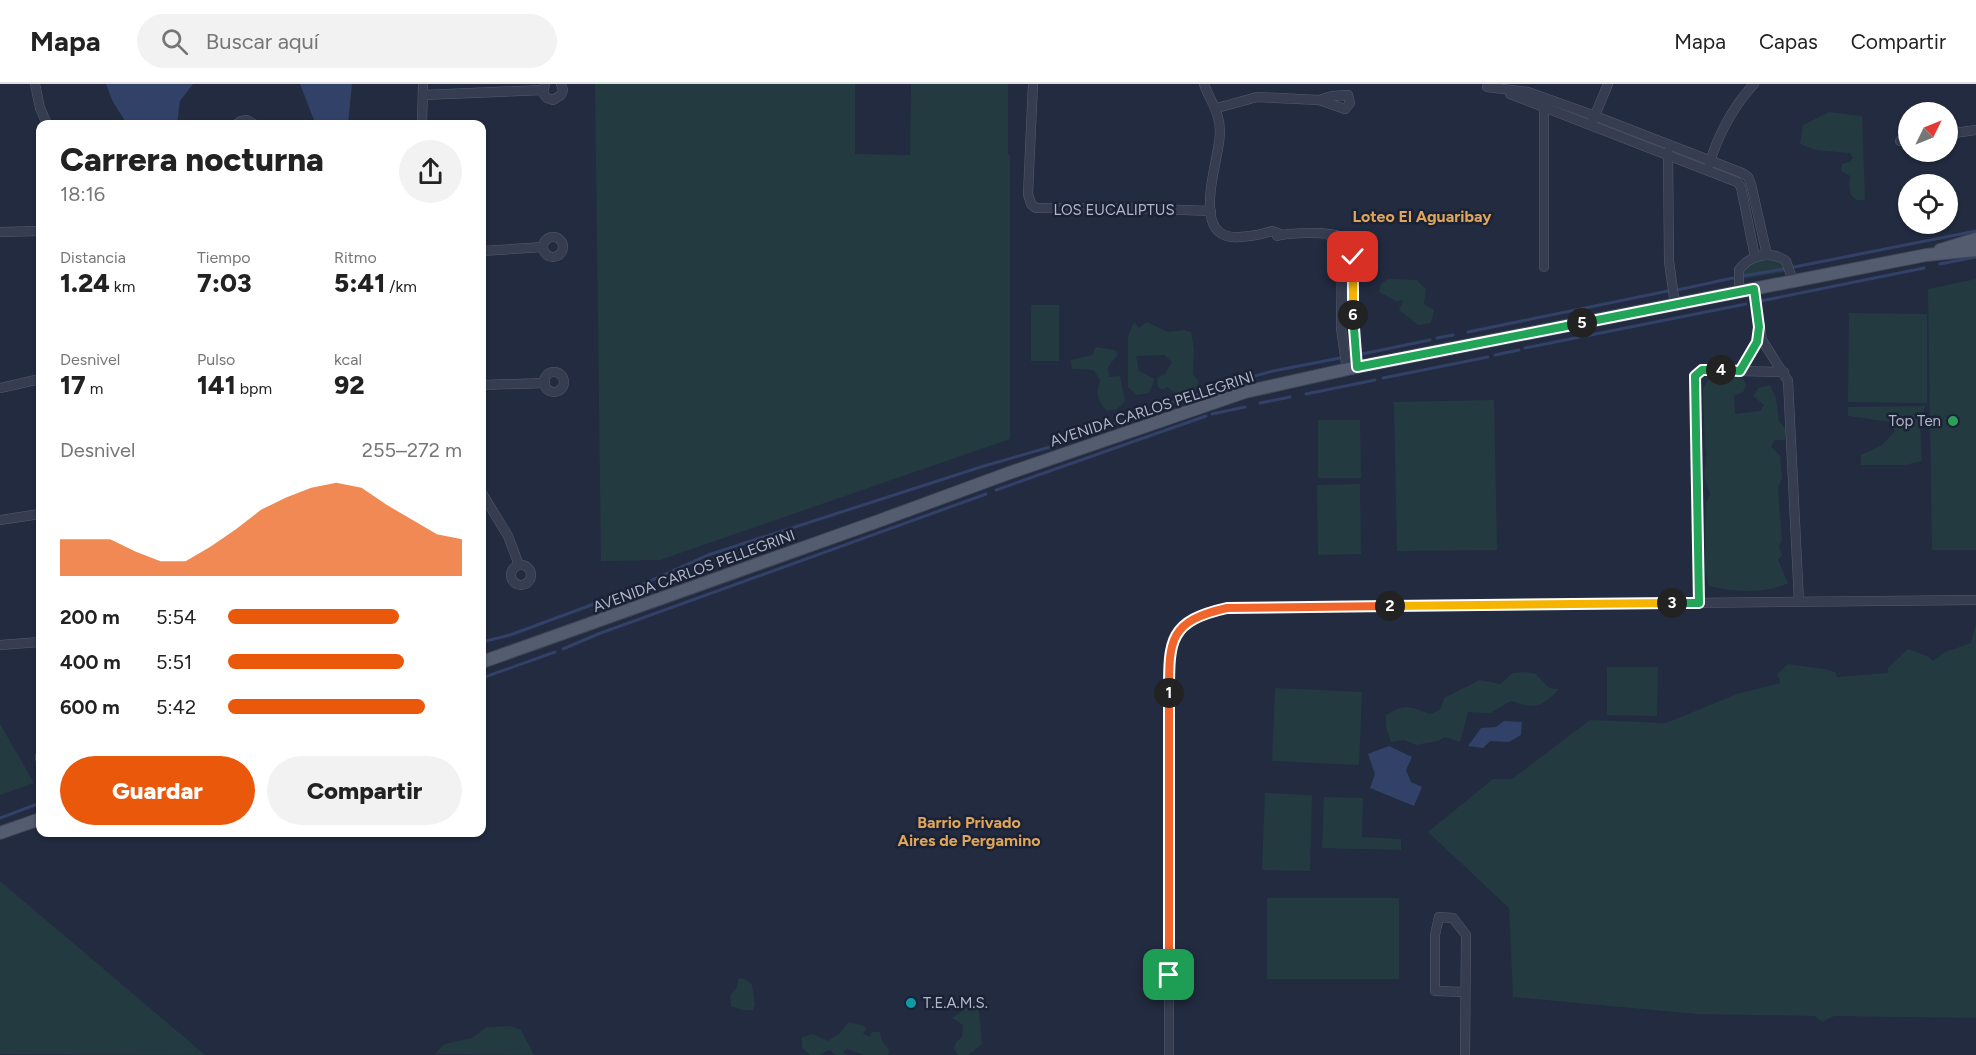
<!DOCTYPE html>
<html lang="es">
<meta charset="utf-8">
<style>
:root{--surface:#fff;--page:#f2f2f2;--text:#222;--muted:#767676;--line:#e0e0e0;--accent:#ea580c}
body{margin:0;font-family:Figtree,sans-serif;background:var(--page);color:var(--text);height:100vh;display:flex;flex-direction:column;font-size:22px;white-space:nowrap}
*{box-sizing:border-box;margin:0}
p{font-size:20px;color:var(--muted)}
.icon{flex:none;width:33px;height:33px;fill:none;stroke:currentColor;stroke-width:2;stroke-linecap:round;stroke-linejoin:round}
.map{position:relative;flex:1;overflow:hidden}
.details{position:absolute;left:36px;top:36px;width:450px;height:717px;display:flex;flex-direction:column;background:var(--surface);border-radius:12px;box-shadow:0 2px 4px #0004}
.details>*{flex:none}
.needle{width:39px;rotate:47deg}
.tools{position:absolute;left:1898px;top:18px;display:grid;gap:12px}
.tools a{display:grid;place-items:center;width:60px;height:60px;border-radius:50%;background:var(--surface);box-shadow:0 2px 4px #0004;font-size:30px}
.pin{position:absolute;display:grid;place-items:center;width:51px;height:51px;color:#fff;margin:-26px;border-radius:12px;box-shadow:0 3px 9px #0006}
.km{position:absolute;width:30px;height:30px;margin:-15px;border-radius:50%;background:#222;color:#fff;font-size:16px;line-height:30px;text-align:center}
.round{display:grid;place-items:center;flex:none;width:63px;height:63px;border-radius:32px;background:var(--page)}
.overview{display:flex;align-items:center;justify-content:space-between;height:102px;padding:0 24px}
h1{font-size:33px;font-weight:800;line-height:45px}
.stats{display:grid;grid-template-columns:repeat(3,1fr);gap:9px;height:102px;padding:6px 24px}
.stats div{display:grid;align-content:center}
.stats b{font-size:26px;font-weight:800}
.stats small{font-size:16px;font-weight:400}
.stats p{font-size:16px}
.chart{height:168px;padding:12px 24px}
.chart p{display:flex;justify-content:space-between}
.chart svg{width:100%;height:108px;margin-top:6px;fill:var(--accent);opacity:.7}
.button{display:flex;gap:12px;margin-top:auto;padding:12px 24px}
.button a{flex:1;height:69px;border-radius:36px;background:var(--accent);color:#fff;font-size:24px;font-weight:800;line-height:69px;text-align:center}
.button a+a{background:var(--page);color:var(--text)}
ul{padding:0 24px;list-style:none;font-size:20px}
li{display:grid;grid-template-columns:96px 72px 1fr;align-items:center;height:45px}
li i{height:15px;border-radius:8px;background:var(--accent)}
header{display:flex;align-items:center;gap:36px;box-sizing:border-box;height:84px;padding:0 30px;background:var(--surface);border-bottom:2px solid var(--line)}
header strong{font-size:28px}
nav{display:flex;gap:33px;margin-inline-start:auto;font-size:21px}
.search{width:420px;height:54px;background:var(--page);display:flex;align-items:center;gap:15px;box-sizing:border-box;padding:0 21px;border-radius:33px;color:var(--muted);font-size:22px}
.map>svg:first-child{display:block}
</style>
<header>
<strong>Mapa</strong>
<div class="search"><svg class="icon" aria-label="search" viewBox="0 0 24 24"><circle cx="10" cy="10" r="6"/><path d="M15 15l6 6"/></svg>Buscar aquí</div>
<nav><a>Mapa</a><a>Capas</a><a>Compartir</a></nav>
</header>
<div class="map">
<svg width="1976" height="971" viewBox="0 0 1976 971">
<rect width="100%" height="100%" fill="#222b40"/>
<g fill="#243a41">
<path d="M 595,0 L 855,0 L 855,70 L 910,71 L 911,0 L 1008,0 L 1008,70 L 1010,71 L 1010,355 L 660,476 L 601,477 Z"/>
<path d="M 1829,28 L 1862,32 L 1865,116 C 1849,119 1848,104 1850,92 L 1841,87 L 1842,80 L 1849,78 L 1853,74 L 1850,69 L 1816,66 L 1800,60 L 1803,41 Z"/>
<path d="M 1770,174 L 1781,177 L 1785,188 L 1742,195 L 1742,188 L 1753,177 Z"/>
<path d="M 1388,195 L 1416,196 L 1426,205 L 1424,220 L 1434,226 L 1431,239 L 1418,241 L 1399,226 L 1403,216 L 1396,217 L 1379,208 L 1381,200 Z"/>
<path d="M 1976,195 L 1976,466 L 1932,466 L 1928,205 Z"/>
<rect x="1031" y="221" width="28" height="56"/>
<path d="M 1849,229 L 1927,230 L 1927,319 L 1848,318 Z"/>
<path d="M 1134,238 L 1139,244 L 1147,238 L 1168,248 L 1184,246 L 1191,248 L 1194,266 L 1193,290 L 1199,298 L 1195,308 L 1184,313 L 1177,310 L 1167,303 L 1163,306 L 1158,303 L 1157,294 L 1165,290 L 1172,278 L 1164,271 L 1136,272 L 1139,287 L 1155,295 L 1149,309 L 1137,311 L 1128,303 L 1128,252 Z"/>
<path d="M 1096,263 L 1115,266 L 1118,270 L 1108,283 L 1109,293 L 1120,292 L 1125,317 L 1117,325 L 1107,327 C 1098,317 1095,310 1100,297 L 1094,286 L 1072,285 L 1071,276 L 1092,271 Z"/>
<path d="M 1721,292 L 1737,292 L 1744,296 L 1746,302 L 1743,308 L 1734,312 L 1735,330 L 1760,327 L 1764,321 L 1753,312 L 1758,304 L 1770,301 L 1776,314 L 1779,337 L 1786,345 L 1785,356 L 1775,356 L 1771,363 L 1780,371 L 1782,394 L 1778,404 L 1782,457 L 1779,462 L 1782,471 L 1778,476 L 1788,499 C 1769,510 1730,508 1709,502 L 1705,487 L 1706,419 L 1710,410 C 1708,405 1706,400 1705,395 C 1703,384 1709,374 1705,363 L 1703,305 L 1708,296 Z"/>
<path d="M 1494,316 L 1497,466 L 1397,467 L 1394,318 Z"/>
<path d="M 1925,322 L 1920,342 L 1922,377 L 1905,381 L 1861,381 L 1861,371 L 1882,361 L 1895,347 L 1890,338 L 1848,332 L 1848,323 Z"/>
<path d="M 1318,336 L 1360,336 L 1361,394 L 1318,394 Z"/>
<path d="M 1360,400 L 1361,470 L 1318,471 L 1317,401 Z"/>
<path d="M 1976,539 L 1976,934 L 1834,932 L 1822,938 L 1815,932 L 1697,930 L 1513,913 L 1509,824 L 1428,748 L 1493,695 L 1512,695 L 1590,636 L 1666,639 L 1737,610 L 1781,599 L 1777,590 L 1788,580 L 1824,585 L 1835,588 L 1837,593 L 1888,589 L 1888,584 L 1908,565 L 1927,572 L 1933,577 L 1945,568 L 1971,559 Z"/>
<path d="M 1607,583 L 1658,583 L 1657,632 L 1607,631 Z"/>
<path d="M 1525,588 L 1536,590 L 1549,604 L 1559,605 C 1541,624 1536,625 1511,617 L 1490,629 L 1468,628 L 1460,658 L 1445,653 L 1438,657 L 1416,661 L 1404,656 L 1391,658 L 1386,643 L 1386,631 C 1406,619 1410,623 1430,630 L 1440,626 L 1444,614 L 1480,596 L 1501,600 L 1512,589 Z"/>
<path d="M 1275,604 L 1362,608 L 1359,681 L 1272,677 Z"/>
<path d="M 0,640 L 34,699 L 0,711 Z"/>
<path d="M 1265,709 L 1312,711 L 1310,787 L 1262,786 Z"/>
<path d="M 1324,713 L 1363,714 L 1362,753 L 1401,755 L 1401,766 L 1322,764 Z"/>
<path d="M 0,797 L 205,971 L 0,970 Z"/>
<rect x="1267" y="814" width="132" height="81"/>
<path d="M 739,894 L 745,895 L 752,901 L 755,920 L 753,926 L 742,926 L 731,922 L 730,911 L 736,905 Z"/>
<path d="M 978,915 L 982,960 L 968,971 L 958,971 L 954,964 L 956,958 L 962,953 L 963,941 L 952,934 L 965,925 L 972,916 Z"/>
<path d="M 849,938 L 864,942 L 866,945 L 863,950 L 870,953 L 872,948 L 880,948 L 882,957 L 889,966 L 888,971 L 864,971 L 847,965 L 843,968 L 848,971 L 837,971 L 829,966 L 819,971 L 810,971 L 802,964 L 802,953 L 813,950 L 828,957 L 840,949 Z"/>
<path d="M 510,942 L 521,946 L 534,971 L 435,970 L 444,960 L 472,954 L 487,943 Z"/>
</g>
<g fill="#324167">
<path d="M 106,0 L 193,0 L 180,17 L 177,40 L 127,40 L 113,18 Z"/>
<path d="M 300,0 L 352,0 L 348,40 L 313,40 L 314,36 Z"/>
<path d="M 1504,637 L 1522,638 L 1521,651 L 1509,658 L 1490,657 L 1483,664 L 1468,662 L 1481,644 L 1496,643 Z"/>
<path d="M 1389,662 L 1412,673 L 1406,686 L 1411,698 L 1422,703 L 1414,722 L 1370,704 L 1375,690 L 1368,670 Z"/>
</g>
<g fill="none" stroke-linecap="round" stroke-linejoin="round">
<g stroke="#324167" stroke-width="3">
<path d="M 1940,180 L 1976,173"/>
<path d="M 1794,183 L 1976,147"/>
<path d="M 1742,192 L 1784,185"/>
<path d="M 1677,206 L 1733,194"/>
<path d="M 1761,217 L 1924,184"/>
<path d="M 1468,248 L 1668,207"/>
<path d="M 1437,254 L 1453,251"/>
<path d="M 1525,264 L 1746,220"/>
<path d="M 1362,270 L 1430,256"/>
<path d="M 1495,271 L 1519,266"/>
<path d="M 1383,294 L 1488,273"/>
<path d="M 1208,305 L 1273,287 L 1340,274"/>
<path d="M 1306,310 L 1375,296"/>
<path d="M 1260,319 L 1290,313"/>
<path d="M 1161,322 L 1199,310"/>
<path d="M 1212,330 L 1245,323"/>
<path d="M 1111,341 L 1151,326"/>
<path d="M 1060,358 L 1104,344"/>
<path d="M 996,406 L 1206,332"/>
<path d="M 603,518 L 708,471 L 984,382 L 1050,363"/>
<path d="M 482,558 L 510,551 L 594,520"/>
<path d="M 563,565 L 598,550 L 986,410"/>
<path d="M 482,594 L 555,568"/>
<path d="M 0,734 L 40,719"/>
</g>
<defs>
<g id="minor">
<path d="M 35,0 L 40,24 L 47,40"/>
<path d="M 545,0 L 543,9 L 547,14 L 553,16 L 561,11 L 563,6 L 561,0"/>
<path d="M 1033,0 L 1028,110 L 1031,120 L 1036,124 L 1127,124 L 1211,127"/>
<path d="M 1204,0 C 1210,17 1220,28 1220,48 C 1220,76 1187,157 1240,153 C 1252,152 1262,151 1272,147 L 1282,151"/>
<path d="M 1487,3 L 1528,8 L 1595,32 L 1742,89 L 1748,93 L 1751,100 L 1767,171"/>
<path d="M 1510,10 L 1737,98 L 1741,103 L 1755,173"/>
<path d="M 423,11 L 543,6"/>
<path d="M 1544,23 L 1544,183"/>
<path d="M 1217,24 L 1257,13 L 1319,16 L 1345,25 L 1350,19 L 1348,11 L 1332,12 L 1319,16"/>
<path d="M 1593,36 L 1608,0"/>
<path d="M 237,40 L 241,37 L 247,36 L 254,40"/>
<path d="M 422,40 L 423,0"/>
<path d="M 1947,50 L 1976,46"/>
<path d="M 1900,57 L 1908,56"/>
<path d="M 1668,68 L 1669,177 L 1675,221"/>
<path d="M 1709,81 C 1718,51 1733,23 1754,0"/>
<path d="M 0,148 L 40,147"/>
<path d="M 1277,152 C 1288,149 1330,147 1340,153 C 1347,158 1350,165 1353,173 L 1353,244 L 1357,283"/>
<path d="M 1331,153 L 1338,159 L 1342,170 L 1341,244 L 1347,286"/>
<circle cx="553" cy="163" r="10"/>
<path d="M 482,167 L 543,163"/>
<path d="M 1754,205 L 1762,256 L 1788,297 L 1799,518"/>
<path d="M 1739,207 L 1739,186 C 1749,171 1771,166 1786,177 L 1793,197"/>
<path d="M 1740,287 L 1784,288"/>
<circle cx="554" cy="298" r="10"/>
<path d="M 482,301 L 545,299"/>
<path d="M 0,304 L 40,295"/>
<path d="M 482,409 L 508,452 L 519,481"/>
<path d="M 0,436 L 40,430"/>
<circle cx="521" cy="491" r="10"/>
<path d="M 1699,519 L 1695,292 L 1702,286 L 1740,287 L 1757,258 L 1759,243"/>
<path d="M 0,561 L 40,558"/>
<path d="M 40,672 L 40,675"/>
<path d="M 1465,908 L 1435,907 L 1435,851 L 1439,833 L 1453,834 L 1466,851 L 1465,971"/>
<path d="M 1169,971 L 1169,571 C 1176,540 1198,530 1227,524 L 1976,516"/>
</g>
<g id="major">
<path d="M 1940,166 L 1976,155"/>
<path d="M 482,578 L 873,439 L 1009,389 L 1245,308 L 1357,283 L 1926,171 L 1976,166"/>
<path d="M 0,749 L 40,735"/>
</g>
</defs>
<use href="#minor" stroke="#545b6e" stroke-width="10"/>
<use href="#major" stroke="#3f4659" stroke-width="14"/>
<use href="#minor" stroke="#363d50" stroke-width="9"/>
<use href="#major" stroke="#545c70" stroke-width="12"/>
</g>
<g fill="none" stroke-linecap="round" stroke-linejoin="round">
<defs>
<path id="split-1" d="M 1169,609 L 1169,891"/>
<path id="split-2" d="M 1169,609 C 1169,556 1169,537 1227,524 L 1390,522"/>
<path id="split-3" d="M 1390,522 L 1672,519"/>
<path id="split-4" d="M 1672,519 L 1699,519 L 1695,292 L 1702,286 L 1721,286"/>
<path id="split-5" d="M 1582,239 L 1754,205 L 1759,243 L 1757,258 L 1740,287 L 1721,286"/>
<path id="split-6" d="M 1353,231 L 1357,283 L 1582,239"/>
<path id="split-7" d="M 1353,173 L 1353,231"/>
</defs>
<use href="#split-1" stroke="#fff" stroke-width="12"/>
<use href="#split-2" stroke="#fff" stroke-width="12"/>
<use href="#split-3" stroke="#fff" stroke-width="12"/>
<use href="#split-4" stroke="#fff" stroke-width="12"/>
<use href="#split-5" stroke="#fff" stroke-width="12"/>
<use href="#split-6" stroke="#fff" stroke-width="12"/>
<use href="#split-7" stroke="#fff" stroke-width="12"/>
<use href="#split-1" stroke="#f0652b" stroke-width="8"/>
<use href="#split-2" stroke="#f0652b" stroke-width="8"/>
<use href="#split-3" stroke="#f5b400" stroke-width="8"/>
<use href="#split-4" stroke="#22a559" stroke-width="8"/>
<use href="#split-5" stroke="#22a559" stroke-width="8"/>
<use href="#split-6" stroke="#22a559" stroke-width="8"/>
<use href="#split-7" stroke="#f5b400" stroke-width="8"/>
</g>
<circle fill="#2e9e5b" stroke="#1b2235" stroke-width="2" cx="1953" cy="337" r="6"/>
<circle fill="#0f9aa8" stroke="#1b2235" stroke-width="2" cx="911" cy="919" r="6"/>
<g text-anchor="middle" stroke-width="5" stroke-linejoin="round" paint-order="stroke">
<g font-size="15" fill="#b2b8cb" stroke="#1b2235">
<text x="1114" y="131">LOS EUCALIPTUS</text>
<text transform="translate(1152 325) rotate(-18)" y="5">AVENIDA CARLOS PELLEGRINI</text>
<text transform="translate(694 487) rotate(-20)" y="5">AVENIDA CARLOS PELLEGRINI</text>
</g>
<g font-size="15" fill="#b2b8cb" stroke="#1b2235" text-anchor="end">
<text x="1941" y="342">Top Ten</text>
<text x="923" y="924" text-anchor="start">T.E.A.M.S.</text>
</g>
<g font-size="16" font-weight="bold" fill="#dfa659" stroke="#1b2235">
<text x="1422" y="138">Loteo El Aguaribay</text>
<text x="969" y="744">Barrio Privado<tspan x="969" dy="18">Aires de Pergamino</tspan></text>
</g>
</g>
</svg>
<div class="tools">
<a><svg class="needle" viewBox="-14 -14 28 28"><path d="M0-13l5 13h-10z" fill="#e53935"/><path d="M0 13l5-13h-10z" fill="#767676"/></svg></a>
<a><svg class="icon" aria-label="locate" viewBox="0 0 24 24"><circle cx="12" cy="12" r="6"/><path d="M12 2v4M12 18v4M2 12h4M18 12h4"/></svg></a>
</div>
<div class="pin" style="left:1169px;top:891px;background:#1e9e55"><svg class="icon" aria-label="arrive" viewBox="0 0 24 24"><path d="M6 21V4h12l-3 4 3 4H6"/></svg></div>
<div class="pin" style="left:1353px;top:173px;background:#d93025"><svg class="icon" aria-label="check" viewBox="0 0 24 24"><path d="M5 12l5 5 9-10"/></svg></div>
<b class="km" style="left:1169px;top:609px">1</b>
<b class="km" style="left:1390px;top:522px">2</b>
<b class="km" style="left:1672px;top:519px">3</b>
<b class="km" style="left:1721px;top:286px">4</b>
<b class="km" style="left:1582px;top:239px">5</b>
<b class="km" style="left:1353px;top:231px">6</b>
<section class="details">
<div class="overview"><div><h1>Carrera nocturna</h1><p>18:16</p></div><a class="round"><svg class="icon" aria-label="share" viewBox="0 0 24 24"><path d="M12 15V3M7 8l5-5 5 5M5 13v7h14v-7"/></svg></a></div>
<div class="stats">
<div><p>Distancia</p><b>1.24<small> km</small></b></div>
<div><p>Tiempo</p><b>7:03</b></div>
<div><p>Ritmo</p><b>5:41<small> /km</small></b></div>
</div>
<div class="stats">
<div><p>Desnivel</p><b>17<small> m</small></b></div>
<div><p>Pulso</p><b>141<small> bpm</small></b></div>
<div><p>kcal</p><b>92</b></div>
</div>
<div class="chart"><p><span>Desnivel</span>255–272 m</p>
<svg viewBox="0 0 160 44" preserveAspectRatio="none"><path d="M0 44V29L10 29L20 29L30 34L40 38L50 38L60 32L70 25L80 17L90 12L100 8L110 6L120 8L130 15L140 21L150 27L160 29V44z"/></svg>
</div>
<ul>
<li><b>200 m</b>5:54<i style="width:73%"></i></li>
<li><b>400 m</b>5:51<i style="width:75%"></i></li>
<li><b>600 m</b>5:42<i style="width:84%"></i></li>
</ul>
<div class="button"><a>Guardar</a><a>Compartir</a></div>
</section>
</div>
